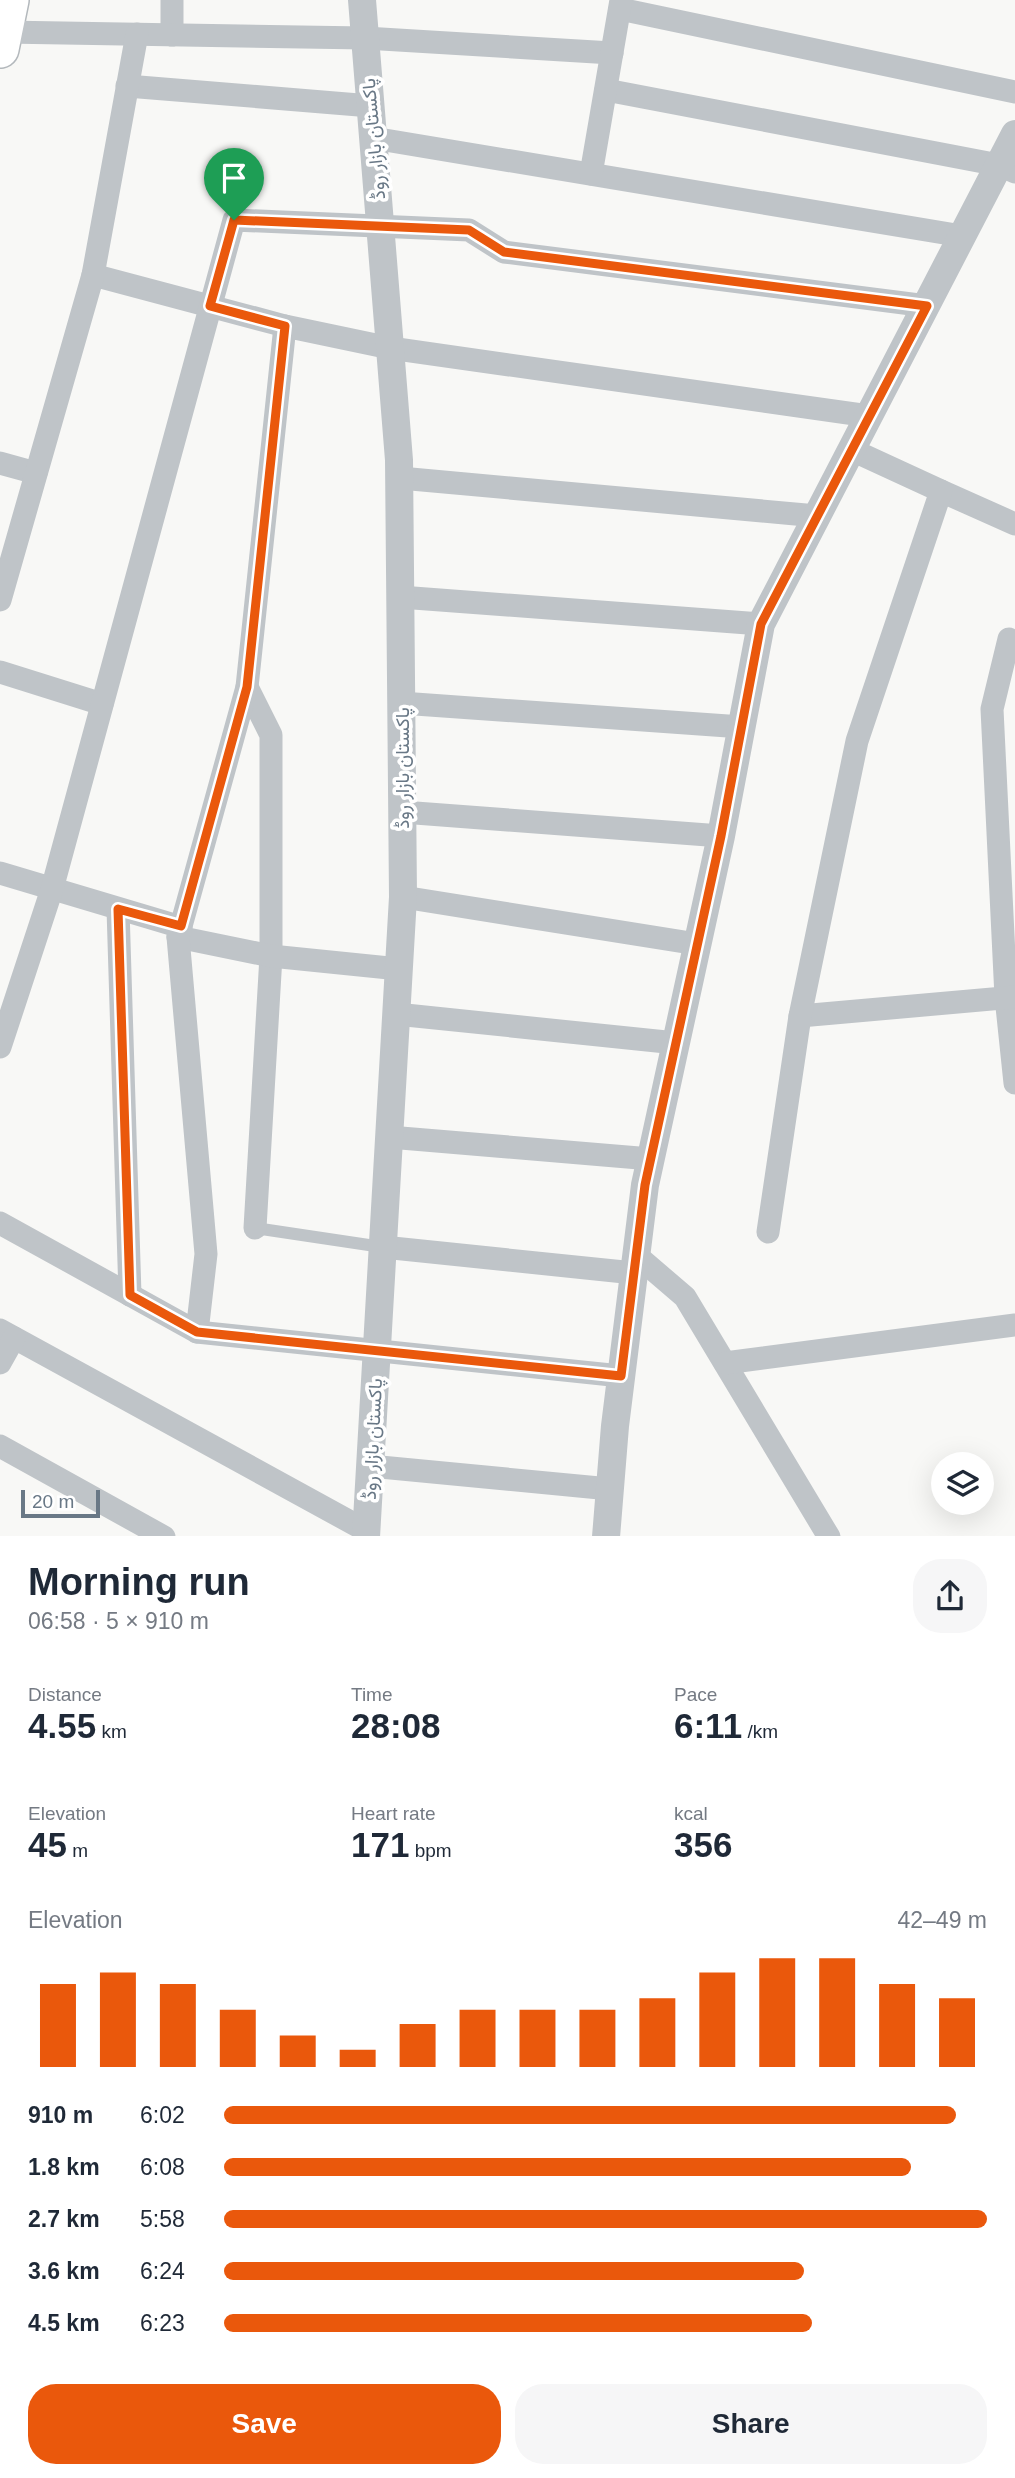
<!DOCTYPE html>
<meta charset="utf-8">
<style>
:root{--surface:#fff;--page:#f6f6f7;--text:#1f2937;--muted:#747a83;--accent:#ea580c}
body{margin:0;font-family:Arial,Vazirmatn,sans-serif;background:var(--page);color:var(--text);height:100vh;display:flex;flex-direction:column;font-size:26px;white-space:nowrap}
*{box-sizing:border-box;margin:0}
p{font-size:23px;color:var(--muted)}
.icon{flex:none;width:38px;height:38px;fill:none;stroke:currentColor;stroke-width:2;stroke-linecap:round;stroke-linejoin:round}
.map{position:relative;height:1536px;overflow:hidden}
.side{display:flex;flex-direction:column;background:var(--surface);flex:1}
.side>*{flex:none}
.controls{position:absolute;left:931px;top:1452px;display:grid;gap:14px}
.controls a{display:grid;place-items:center;width:63px;height:63px;border-radius:50%;background:var(--surface);box-shadow:0 7px 28px #0002;font-size:35px}
.scale{position:absolute;left:21px;bottom:18px;width:79px;box-sizing:border-box;padding-left:7px;border:4px solid #697886;border-top:0;font-size:19px;line-height:24px;white-space:nowrap;color:#697886;-webkit-text-stroke:5px #fff;paint-order:stroke}
.pin{position:absolute;display:grid;place-items:center;width:60px;height:60px;color:#fff;margin:-72px -30px;border-radius:50% 50% 50% 0;rotate:-45deg;box-shadow:0 0 7px #0007}
.pin .icon{rotate:45deg}
.round{display:grid;place-items:center;flex:none;width:74px;height:74px;border-radius:28px;background:var(--page)}
.overview{display:flex;align-items:center;justify-content:space-between;height:119px;padding:0 28px}
h1{font-size:38px;font-weight:700;line-height:52px}
.metrics{display:grid;grid-template-columns:repeat(3,1fr);gap:10px;height:119px;padding:7px 28px}
.metrics div{display:grid;align-content:center}
.metrics b{font-size:35px;font-weight:700}
.metrics small{font-size:19px;font-weight:400}
.metrics p{font-size:19px}
.chart{height:196px;padding:14px 28px}
.chart p{display:flex;justify-content:space-between}
.chart svg{width:100%;height:126px;margin-top:7px;stroke:var(--accent);stroke-width:6}
.primary-button{display:flex;gap:14px;margin-top:auto;padding:14px 28px}
.primary-button a{flex:1;height:80px;border-radius:28px;background:var(--accent);color:#fff;font-size:28px;font-weight:700;line-height:80px;text-align:center}
.primary-button a+a{background:var(--page);color:var(--text)}
ul{padding:0 28px;list-style:none;font-size:23px}
li{display:grid;grid-template-columns:112px 84px 1fr;align-items:center;height:52px}
li i{height:18px;border-radius:9px;background:var(--accent)}
.map>svg:first-child{display:block}
</style>
<div class="map">
<svg width="1015" height="1537" viewBox="0 0 1015 1537">
<rect width="100%" height="100%" fill="#f8f8f6"/>
<g fill="none" stroke-linecap="round" stroke-linejoin="round">
<defs>
<path id="primary" d="M 0,49 L 10,0"/>
</defs>
<use href="#primary" stroke="#b3b8bc" stroke-width="40"/>
<path stroke="#bfc4c8" stroke-width="12" d="M 255,1228 L 382,1247"/>
<g stroke="#bfc4c8" stroke-width="23">
<path d="M 172,0 L 172,35"/>
<path d="M 620,9 L 1015,92"/>
<path d="M 4,32 L 365,38 L 612,53"/>
<path d="M 127,86 L 371,106"/>
<path d="M 606,90 L 999,165 L 1015,172"/>
<path d="M 373,138 L 962,236"/>
<path d="M 591,174 L 621,0"/>
<path d="M 93,275 L 285,326"/>
<path d="M 0,463 L 36,473"/>
<path d="M 400,478 L 817,516"/>
<path d="M 941,491 L 1015,524"/>
<path d="M 400,597 L 761,624"/>
<path d="M 0,600 L 93,275 L 137,34"/>
<path d="M 1015,642 L 1009,639 L 992,709 L 1006,997 L 1015,1083"/>
<path d="M 0,672 L 102,704"/>
<path d="M 247,687 L 271,735 L 271,956 L 255,1228"/>
<path d="M 401,703 L 742,727"/>
<path d="M 402,812 L 721,836"/>
<path d="M 0,873 L 181,927"/>
<path d="M 403,897 L 697,944"/>
<path d="M 118,909 L 130,1295"/>
<path d="M 178,937 L 271,956 L 399,969"/>
<path d="M 396,1014 L 676,1043"/>
<path d="M 800,1016 L 1015,997"/>
<path d="M 0,1047 L 52,889 L 234,220 L 469,230 L 504,252 L 927,306"/>
<path d="M 389,1137 L 651,1159"/>
<path d="M 0,1223 L 197,1332 L 206,1254 L 178,937 L 247,687 L 285,326 L 390,348 L 869,416"/>
<path d="M 768,1232 L 800,1016 L 857,741 L 941,491 L 852,450"/>
<path d="M 383,1247 L 634,1273"/>
<path d="M 636,1255 L 685,1297 L 829,1537"/>
<path d="M 0,1330 L 367,1531"/>
<path d="M 197,1332 L 621,1376"/>
<path d="M 0,1363 L 14,1338"/>
<path d="M 725,1363 L 1015,1325"/>
<path d="M 0,1446 L 164,1537"/>
<path d="M 370,1466 L 610,1489"/>
</g>
<g stroke="#bfc4c8" stroke-width="28">
<path d="M 362,0 L 399,460 L 403,897 L 366,1537"/>
<path d="M 606,1537 L 615,1426 L 645,1185 L 721,836 L 761,624 L 1015,134"/>
</g>
<use href="#primary" stroke="#fff" stroke-width="37"/>
</g>
<g fill="none" stroke-linecap="round" stroke-linejoin="round">
<defs>
<path id="route" d="M 234,220 L 469,230 L 504,252 L 927,306 L 761,624 L 721,836 L 645,1185 L 621,1376 L 197,1332 L 130,1295 L 118,909 L 181,926 L 247,687 L 285,326 L 210,306 Z"/>
</defs>
<use href="#route" stroke="#fff" stroke-width="14"/>
<use href="#route" stroke="#ea580c" stroke-width="9"/>
</g>
<g text-anchor="middle" stroke-width="7" stroke-linejoin="round" paint-order="stroke">
<g font-size="19" fill="#697886" stroke="#fff">
<text transform="translate(373 139) rotate(-95)" y="7">پاکستان بازار روڈ</text>
<text transform="translate(402 768) rotate(-90)" y="7">پاکستان بازار روڈ</text>
<text transform="translate(372 1439) rotate(-87)" y="7">پاکستان بازار روڈ</text>
</g>
</g>
</svg>
<div class="controls">
<a><svg class="icon" aria-label="layers" viewBox="0 0 24 24"><path d="M12 4l9 5-9 5-9-5zM3 14l9 5 9-5"/></svg></a>
</div>
<div class="scale">20 m</div>
<div class="pin" style="left:234px;top:220px;background:#1e9e55"><svg class="icon" aria-label="arrive" viewBox="0 0 24 24"><path d="M6 21V4h12l-3 4 3 4H6"/></svg></div>
</div>
<section class="side">
<div class="overview"><div><h1>Morning run</h1><p>06:58 · 5 × 910 m</p></div><a class="round"><svg class="icon" aria-label="share" viewBox="0 0 24 24"><path d="M12 15V3M7 8l5-5 5 5M5 13v7h14v-7"/></svg></a></div>
<div class="metrics">
<div><p>Distance</p><b>4.55<small> km</small></b></div>
<div><p>Time</p><b>28:08</b></div>
<div><p>Pace</p><b>6:11<small> /km</small></b></div>
</div>
<div class="metrics">
<div><p>Elevation</p><b>45<small> m</small></b></div>
<div><p>Heart rate</p><b>171<small> bpm</small></b></div>
<div><p>kcal</p><b>356</b></div>
</div>
<div class="chart"><p><span>Elevation</span>42–49 m</p>
<svg viewBox="0 0 160 44" preserveAspectRatio="none"><path d="M5 44V15M15 44V11M25 44V15M35 44V24M45 44V33M55 44V38M65 44V29M75 44V24M85 44V24M95 44V24M105 44V20M115 44V11M125 44V6M135 44V6M145 44V15M155 44V20"/></svg>
</div>
<ul>
<li><b>910 m</b>6:02<i style="width:96%"></i></li>
<li><b>1.8 km</b>6:08<i style="width:90%"></i></li>
<li><b>2.7 km</b>5:58<i style="width:100%"></i></li>
<li><b>3.6 km</b>6:24<i style="width:76%"></i></li>
<li><b>4.5 km</b>6:23<i style="width:77%"></i></li>
</ul>
<div class="primary-button"><a>Save</a><a>Share</a></div>
</section>
